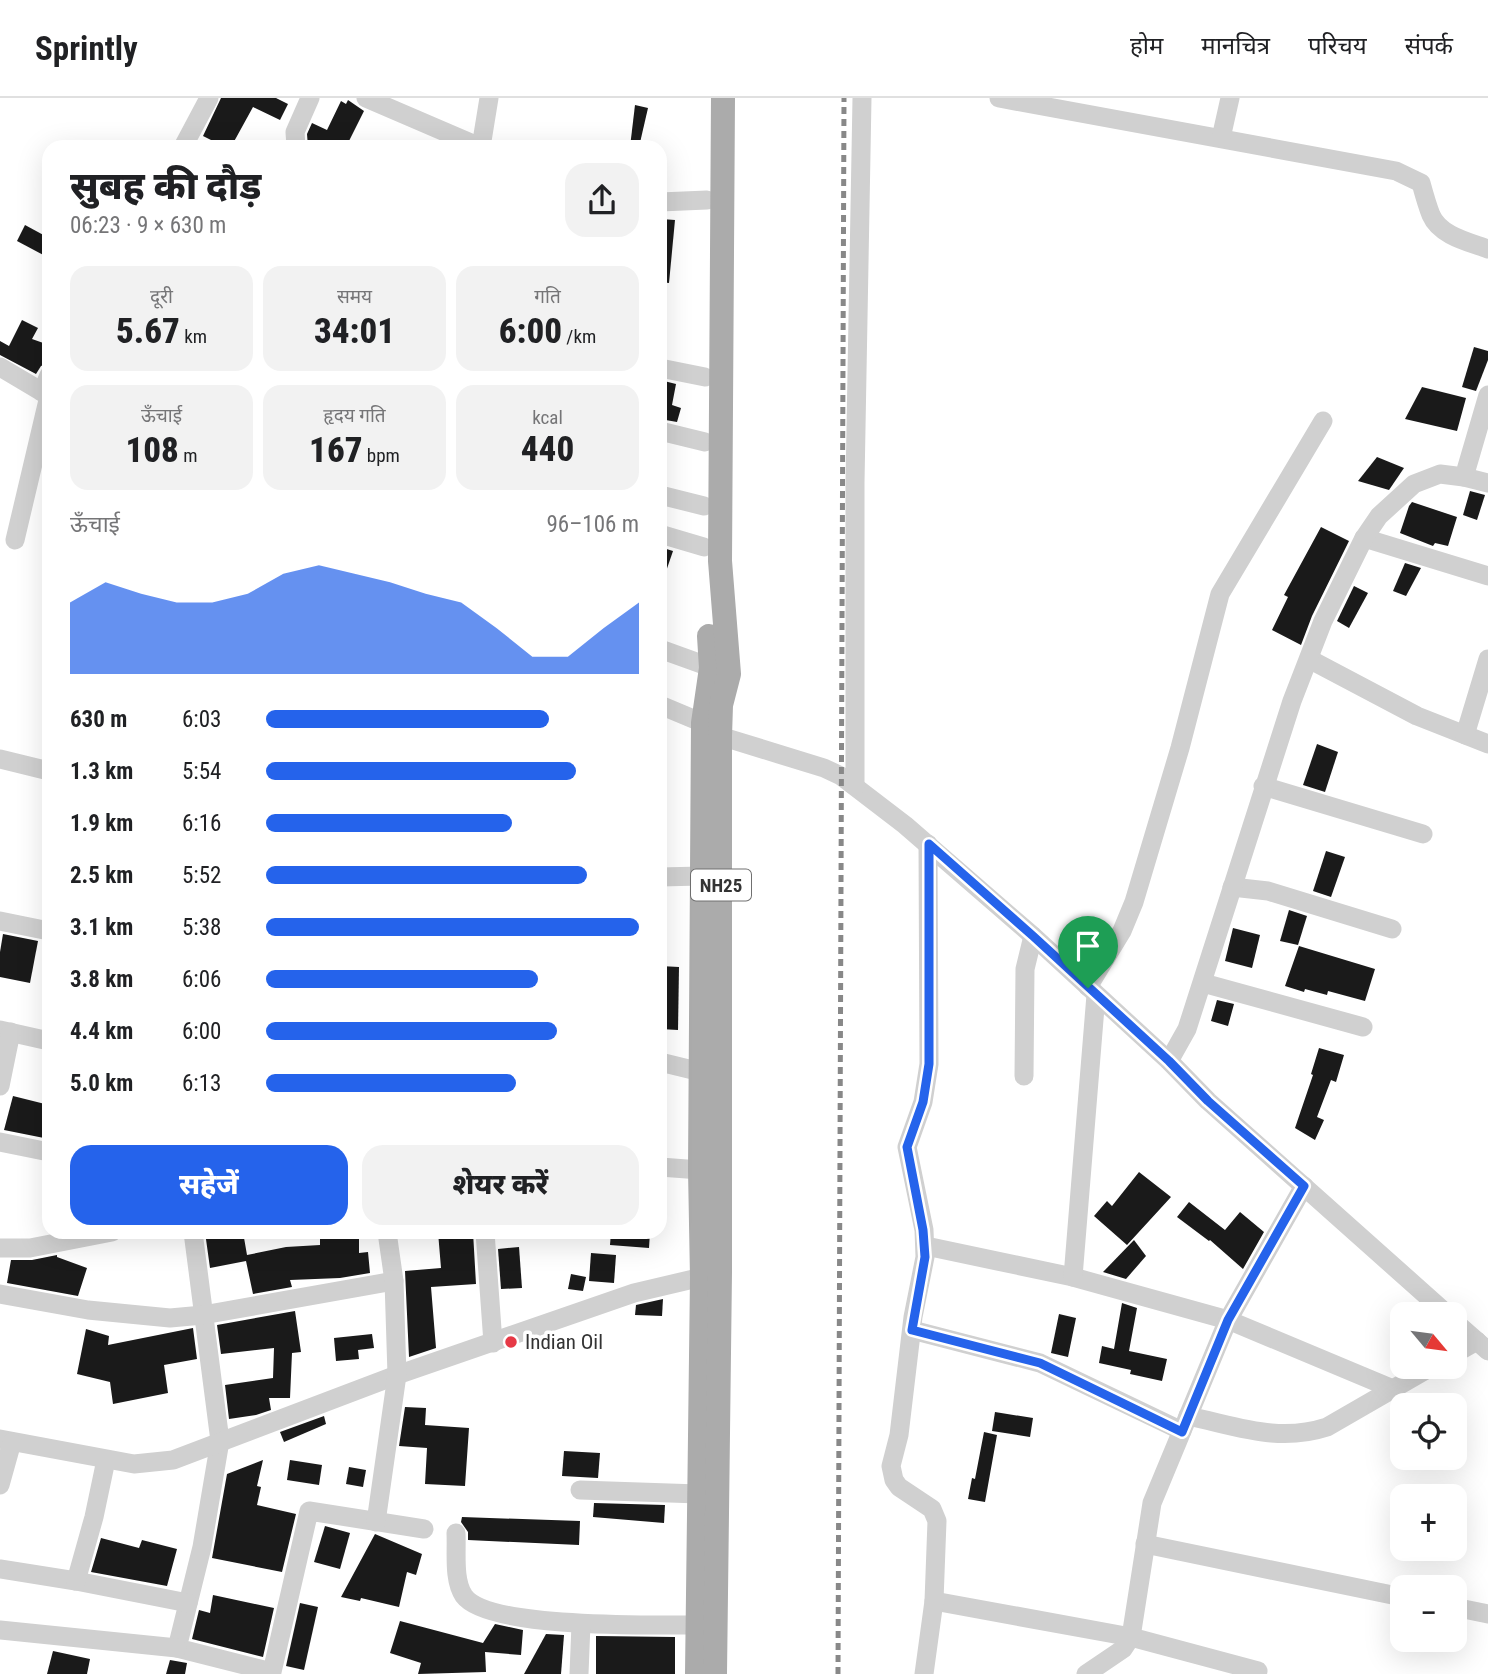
<!DOCTYPE html>
<html lang="hi">
<meta charset="utf-8">
<style>
:root{--surface:#fff;--page:#f2f2f2;--text:#202124;--muted:#757577;--line:#e0e0e0;--accent:#2563eb}
body{margin:0;font-family:"Roboto Condensed","Noto Sans Devanagari",sans-serif;background:var(--page);color:var(--text);height:100vh;display:flex;flex-direction:column;font-size:26px;white-space:nowrap}
*{box-sizing:border-box;margin:0}
p{font-size:23px;color:var(--muted)}
.icon{flex:none;width:38px;height:38px;fill:none;stroke:currentColor;stroke-width:2;stroke-linecap:round;stroke-linejoin:round}
.map{position:relative;flex:1;overflow:hidden}
.drawer{position:absolute;left:42px;top:42px;width:625px;height:1099px;display:flex;flex-direction:column;background:var(--surface);border-radius:21px;box-shadow:0 7px 28px #0002}
.drawer>*{flex:none}
.needle{width:46px;rotate:119deg}
.fabs{position:absolute;left:1390px;top:1204px;display:grid;gap:14px}
.fabs a{display:grid;place-items:center;width:77px;height:77px;border-radius:14px;background:var(--surface);box-shadow:0 7px 28px #0002;font-size:35px}
.pin{position:absolute;display:grid;place-items:center;width:60px;height:60px;color:#fff;margin:-72px -30px;border-radius:50% 50% 50% 0;rotate:-45deg;box-shadow:0 0 7px #0007}
.pin .icon{rotate:45deg}
.round{display:grid;place-items:center;flex:none;width:74px;height:74px;border-radius:21px;background:var(--page)}
.head{display:flex;align-items:center;justify-content:space-between;height:119px;padding:0 28px}
h1{font-size:38px;font-weight:800;line-height:52px}
.figures{display:grid;grid-template-columns:repeat(3,1fr);gap:10px;height:119px;padding:7px 28px}
.figures div{display:grid;align-content:center;border-radius:18px;background:var(--page);text-align:center}
.figures b{font-size:35px;font-weight:800}
.figures small{font-size:19px;font-weight:400}
.figures p{font-size:19px}
.chart{height:196px;padding:14px 28px}
.chart p{display:flex;justify-content:space-between}
.chart svg{width:100%;height:126px;margin-top:7px;fill:var(--accent);opacity:.7}
.action{display:flex;gap:14px;margin-top:auto;padding:14px 28px}
.action a{flex:1;height:80px;border-radius:21px;background:var(--accent);color:#fff;font-size:28px;font-weight:800;line-height:80px;text-align:center}
.action a+a{background:var(--page);color:var(--text)}
ul{padding:0 28px;list-style:none;font-size:23px}
li{display:grid;grid-template-columns:112px 84px 1fr;align-items:center;height:52px}
li i{height:18px;border-radius:9px;background:var(--accent)}
header{display:flex;align-items:center;gap:42px;box-sizing:border-box;height:98px;padding:0 35px;background:var(--surface);border-bottom:2px solid var(--line)}
header strong{font-size:33px}
nav{display:flex;gap:38px;margin-inline-start:auto;font-size:24px}
.map>svg:first-child{display:block}
</style>
<header>
<strong>Sprintly</strong>
<nav><a>होम</a><a>मानचित्र</a><a>परिचय</a><a>संपर्क</a></nav>
</header>
<div class="map">
<svg width="1488" height="1576" viewBox="0 0 1488 1576">
<rect width="100%" height="100%" fill="#fff"/>
<g fill="#1a1a1a">
<path d="M 221,0 L 276,0 L 288,6 L 280,22 L 253,9 L 231,49 L 225,49 L 203,38 Z"/>
<path d="M 348,2 L 364,13 L 346,49 L 308,49 L 307,36 L 312,25 L 327,32 L 341,3 L 346,6 Z"/>
<path d="M 635,7 L 648,10 L 639,49 L 630,49 Z"/>
<path d="M 661,121 L 675,122 L 669,185 L 660,184 Z"/>
<path d="M 25,127 L 49,140 L 49,160 L 17,143 Z"/>
<path d="M 22,222 L 38,230 L 32,241 L 49,247 L 49,265 L 41,268 L 36,276 L 0,257 L 0,243 L 9,248 Z"/>
<path d="M 1474,249 L 1488,253 L 1488,262 L 1476,293 L 1462,289 Z"/>
<path d="M 660,282 L 676,286 L 672,307 L 681,310 L 677,324 L 660,321 Z"/>
<path d="M 1422,289 L 1466,300 L 1457,333 L 1405,321 Z"/>
<path d="M 1377,359 L 1404,370 L 1389,392 L 1358,383 Z"/>
<path d="M 1470,393 L 1485,397 L 1477,422 L 1463,417 Z"/>
<path d="M 1412,404 L 1457,419 L 1448,448 L 1435,445 L 1433,448 L 1400,435 L 1409,408 Z"/>
<path d="M 1321,429 L 1349,443 L 1312,518 L 1301,547 L 1272,532 L 1288,499 L 1284,497 Z"/>
<path d="M 660,449 L 673,453 L 662,485 L 660,484 Z"/>
<path d="M 1405,465 L 1421,470 L 1406,498 L 1393,493 Z"/>
<path d="M 1354,488 L 1368,495 L 1349,530 L 1337,523 Z"/>
<path d="M 1317,646 L 1338,654 L 1325,694 L 1303,687 Z"/>
<path d="M 1326,753 L 1345,759 L 1331,799 L 1313,793 Z"/>
<path d="M 1289,812 L 1307,818 L 1298,847 L 1280,843 Z"/>
<path d="M 1233,830 L 1260,837 L 1252,870 L 1225,863 Z"/>
<path d="M 3,836 L 38,843 L 30,885 L 0,879 L 0,854 Z"/>
<path d="M 1299,848 L 1375,871 L 1365,903 L 1328,893 L 1327,897 L 1305,891 L 1304,894 L 1285,888 Z"/>
<path d="M 660,868 L 679,869 L 678,932 L 660,931 Z"/>
<path d="M 1217,902 L 1234,906 L 1228,928 L 1211,923 Z"/>
<path d="M 1319,950 L 1344,957 L 1336,984 L 1331,982 L 1317,1019 L 1324,1022 L 1315,1042 L 1295,1030 L 1313,977 L 1311,976 Z"/>
<path d="M 13,998 L 49,1007 L 49,1041 L 4,1032 Z"/>
<path d="M 1139,1074 L 1171,1099 L 1127,1147 L 1094,1118 L 1107,1103 L 1112,1108 Z"/>
<path d="M 1189,1104 L 1225,1132 L 1240,1114 L 1264,1134 L 1243,1171 L 1210,1142 L 1209,1143 L 1177,1119 Z"/>
<path d="M 205,1134 L 243,1134 L 247,1157 L 286,1149 L 320,1147 L 320,1134 L 359,1134 L 359,1155 L 368,1154 L 370,1175 L 340,1180 L 290,1182 L 292,1189 L 253,1196 L 246,1163 L 210,1170 Z"/>
<path d="M 438,1134 L 473,1134 L 476,1186 L 431,1189 L 436,1250 L 409,1259 L 405,1173 L 441,1170 Z"/>
<path d="M 611,1134 L 650,1134 L 649,1150 L 610,1147 Z"/>
<path d="M 1134,1142 L 1146,1158 L 1126,1181 L 1103,1174 Z"/>
<path d="M 519,1149 L 522,1190 L 501,1191 L 498,1151 Z"/>
<path d="M 591,1155 L 616,1157 L 614,1185 L 589,1183 Z"/>
<path d="M 57,1157 L 57,1159 L 87,1170 L 78,1198 L 7,1185 L 11,1162 L 32,1162 Z"/>
<path d="M 571,1176 L 586,1179 L 583,1193 L 568,1191 Z"/>
<path d="M 663,1201 L 662,1218 L 635,1217 L 636,1207 Z"/>
<path d="M 1122,1205 L 1137,1210 L 1129,1253 L 1167,1261 L 1162,1283 L 1130,1276 L 1131,1272 L 1099,1265 L 1102,1248 L 1114,1251 Z"/>
<path d="M 295,1213 L 301,1254 L 292,1255 L 290,1300 L 269,1300 L 271,1312 L 256,1317 L 229,1321 L 225,1287 L 273,1280 L 274,1250 L 221,1256 L 217,1227 Z"/>
<path d="M 1059,1216 L 1076,1220 L 1068,1259 L 1051,1255 Z"/>
<path d="M 193,1230 L 197,1261 L 164,1267 L 168,1295 L 113,1306 L 110,1284 L 77,1276 L 86,1231 L 109,1238 L 108,1247 Z"/>
<path d="M 372,1236 L 374,1250 L 358,1252 L 359,1261 L 336,1263 L 334,1240 Z"/>
<path d="M 405,1309 L 426,1310 L 425,1327 L 469,1330 L 465,1388 L 425,1386 L 427,1350 L 399,1348 Z"/>
<path d="M 995,1314 L 1033,1320 L 1030,1339 L 992,1333 Z"/>
<path d="M 324,1318 L 326,1326 L 284,1344 L 280,1334 Z"/>
<path d="M 984,1334 L 997,1337 L 985,1404 L 968,1401 L 972,1380 L 975,1381 Z"/>
<path d="M 564,1353 L 600,1355 L 598,1380 L 562,1378 Z"/>
<path d="M 263,1362 L 257,1388 L 261,1389 L 257,1407 L 296,1416 L 282,1474 L 212,1460 L 227,1376 Z"/>
<path d="M 290,1362 L 322,1367 L 319,1387 L 287,1382 Z"/>
<path d="M 349,1369 L 366,1372 L 363,1389 L 346,1386 Z"/>
<path d="M 594,1405 L 665,1407 L 664,1425 L 593,1419 Z"/>
<path d="M 462,1419 L 580,1423 L 579,1447 L 468,1442 L 468,1434 L 461,1424 Z"/>
<path d="M 325,1428 L 350,1435 L 340,1471 L 314,1464 Z"/>
<path d="M 375,1436 L 422,1456 L 416,1477 L 407,1474 L 399,1509 L 361,1500 L 360,1503 L 341,1499 Z"/>
<path d="M 101,1440 L 139,1450 L 142,1442 L 177,1451 L 167,1488 L 91,1474 Z"/>
<path d="M 213,1497 L 274,1510 L 263,1559 L 192,1541 L 199,1512 L 210,1515 Z"/>
<path d="M 300,1505 L 318,1509 L 304,1572 L 286,1568 Z"/>
<path d="M 400,1523 L 483,1545 L 495,1526 L 523,1532 L 521,1557 L 485,1554 L 486,1574 L 418,1576 L 421,1565 L 390,1555 Z"/>
<path d="M 546,1536 L 564,1537 L 561,1576 L 524,1576 Z"/>
<path d="M 596,1538 L 675,1539 L 675,1576 L 596,1576 Z"/>
<path d="M 53,1553 L 90,1561 L 87,1576 L 47,1576 Z"/>
<path d="M 170,1562 L 187,1565 L 185,1576 L 166,1576 Z"/>
</g>
<g fill="none" stroke-linecap="round" stroke-linejoin="round">
<g stroke="#d0d0d0" stroke-width="19">
<path d="M 366,0 L 480,49"/>
<path d="M 999,0 L 1396,73 L 1421,85 C 1424,96 1427,107 1431,117 C 1440,138 1469,144 1488,151"/>
<path d="M 1221,40 L 1230,0"/>
<path d="M 183,49 L 209,0"/>
<path d="M 296,49 L 295,34 L 310,0"/>
<path d="M 481,49 L 489,0"/>
<path d="M 660,104 L 707,102"/>
<path d="M 0,269 L 49,298"/>
<path d="M 660,270 L 705,279"/>
<path d="M 42,294 L 49,277"/>
<path d="M 660,333 L 705,344"/>
<path d="M 1464,379 L 1488,385"/>
<path d="M 660,397 L 704,408"/>
<path d="M 660,436 L 704,449"/>
<path d="M 1364,440 L 1488,478"/>
<path d="M 15,442 L 49,298"/>
<path d="M 660,551 L 721,573"/>
<path d="M 1309,561 L 1417,618 L 1488,646"/>
<path d="M 660,607 L 703,625"/>
<path d="M 1465,637 L 1488,561"/>
<path d="M 720,638 L 824,670 L 841,678 L 905,727 L 1033,838 L 1169,963 L 1208,1003 L 1447,1216"/>
<path d="M 0,661 L 49,673"/>
<path d="M 855,688 L 855,385 L 862,0"/>
<path d="M 1263,688 L 1423,736"/>
<path d="M 660,779 L 701,778"/>
<path d="M 1232,789 L 1268,793 L 1392,831"/>
<path d="M 0,823 L 49,833"/>
<path d="M 1203,885 L 1363,929"/>
<path d="M 1088,889 L 1122,833 L 1134,804 L 1180,650 L 1220,496 L 1323,323"/>
<path d="M 0,932 L 49,943"/>
<path d="M 1169,963 L 1187,931 L 1292,603 L 1323,523 L 1364,440 L 1379,418 L 1414,386 L 1440,376 L 1464,379 L 1488,297"/>
<path d="M 660,964 L 701,974"/>
<path d="M 1024,978 L 1025,871 L 1033,838"/>
<path d="M 0,988 L 11,934"/>
<path d="M 0,1044 L 49,1054"/>
<path d="M 660,1069 L 700,1072"/>
<path d="M 193,1134 L 220,1343 L 202,1449 L 177,1550 L 272,1574 L 309,1413 L 424,1431"/>
<path d="M 485,1134 L 493,1245"/>
<path d="M 926,1148 L 1073,1179 L 1228,1222 L 1393,1291"/>
<path d="M 0,1150 L 30,1150 L 112,1134"/>
<path d="M 1073,1179 L 1096,897"/>
<path d="M 0,1196 L 88,1212 L 170,1220 L 203,1217 L 394,1183"/>
<path d="M 1454,1223 L 1488,1253"/>
<path d="M 912,1232 L 1040,1265 L 1182,1333"/>
<path d="M 1454,1256 L 1477,1243"/>
<path d="M 1188,1318 C 1237,1328 1278,1345 1327,1329 L 1431,1269"/>
<path d="M 0,1341 L 134,1366 L 173,1362 L 397,1277 L 634,1195 L 702,1179"/>
<path d="M 0,1387 L 12,1344"/>
<path d="M 580,1392 L 699,1396"/>
<path d="M 376,1424 L 397,1277 L 394,1183 L 387,1134"/>
<path d="M 456,1435 C 457,1454 453,1482 464,1498 C 488,1531 655,1527 697,1527"/>
<path d="M 1145,1446 L 1402,1499"/>
<path d="M 0,1471 L 76,1483 L 188,1505"/>
<path d="M 76,1483 L 94,1419 L 106,1362"/>
<path d="M 934,1503 L 1131,1539 L 1258,1573"/>
<path d="M 1454,1509 L 1488,1516"/>
<path d="M 0,1532 L 177,1550"/>
<path d="M 579,1576 L 581,1526"/>
<path d="M 924,1576 L 934,1503 L 937,1423 L 932,1411 L 899,1389 L 894,1382 L 891,1368 L 899,1337 L 913,1219 L 925,1159 L 924,1132 L 907,1049 L 923,1004 L 929,966 L 928,746"/>
<path d="M 1086,1576 L 1123,1551 L 1131,1539 L 1152,1405 L 1228,1222 L 1304,1088"/>
</g>
<g stroke="#ababab" stroke-width="24">
<path d="M 697,1576 L 702,1179 L 700,1072 L 703,625 L 711,570 L 709,538"/>
<path d="M 715,1576 L 720,1174 L 720,638 L 721,607 L 729,576 L 720,463 L 723,0"/>
</g>
<path stroke="#888" stroke-width="5" stroke-dasharray="7 5" stroke-linecap="butt" d="M 838,1576 L 844,0"/>
</g>
<g fill="none" stroke-linecap="round" stroke-linejoin="round">
<defs>
<path id="route" d="M 929,746 L 1033,838 L 1169,963 L 1208,1003 L 1304,1088 L 1228,1222 L 1182,1334 L 1040,1265 L 912,1232 L 925,1159 L 923,1132 L 907,1049 L 923,1004 L 929,966 Z"/>
</defs>
<use href="#route" stroke="#fff" stroke-width="14"/>
<use href="#route" stroke="#2563eb" stroke-width="9"/>
</g>
<circle fill="#e63946" stroke="#fff" stroke-width="2.5" cx="511" cy="1244" r="7"/>
<g text-anchor="middle" stroke-width="7" stroke-linejoin="round" paint-order="stroke">
<rect fill="#fff" stroke="#707070" stroke-width="2" x="691" y="771.5" width="60" height="31" rx="5"/>
<g font-size="19" font-weight="bold" fill="#333">
<text x="721" y="794">NH25</text>
</g>
<g font-size="21" fill="#333" stroke="#fff" text-anchor="start">
<text x="525" y="1251">Indian Oil</text>
</g>
</g>
</svg>
<div class="fabs">
<a><svg class="needle" viewBox="-14 -14 28 28"><path d="M0-13l5 13h-10z" fill="#e53935"/><path d="M0 13l5-13h-10z" fill="#757577"/></svg></a>
<a><svg class="icon" aria-label="locate" viewBox="0 0 24 24"><circle cx="12" cy="12" r="6"/><path d="M12 2v4M12 18v4M2 12h4M18 12h4"/></svg></a>
<a>+</a>
<a>−</a>
</div>
<div class="pin" style="left:1088px;top:890px;background:#1e9e55"><svg class="icon" aria-label="arrive" viewBox="0 0 24 24"><path d="M6 21V4h12l-3 4 3 4H6"/></svg></div>
<section class="drawer">
<div class="head"><div><h1>सुबह की दौड़</h1><p>06:23 · 9 × 630 m</p></div><a class="round"><svg class="icon" aria-label="share" viewBox="0 0 24 24"><path d="M12 15V3M7 8l5-5 5 5M5 13v7h14v-7"/></svg></a></div>
<div class="figures">
<div><p>दूरी</p><b>5.67<small> km</small></b></div>
<div><p>समय</p><b>34:01</b></div>
<div><p>गति</p><b>6:00<small> /km</small></b></div>
</div>
<div class="figures">
<div><p>ऊँचाई</p><b>108<small> m</small></b></div>
<div><p>हृदय गति</p><b>167<small> bpm</small></b></div>
<div><p>kcal</p><b>440</b></div>
</div>
<div class="chart"><p><span>ऊँचाई</span>96–106 m</p>
<svg viewBox="0 0 160 44" preserveAspectRatio="none"><path d="M0 44V19L10 12L20 16L30 19L40 19L50 16L60 9L70 6L80 9L90 12L100 16L110 19L120 28L130 38L140 38L150 28L160 19V44z"/></svg>
</div>
<ul>
<li><b>630 m</b>6:03<i style="width:76%"></i></li>
<li><b>1.3 km</b>5:54<i style="width:83%"></i></li>
<li><b>1.9 km</b>6:16<i style="width:66%"></i></li>
<li><b>2.5 km</b>5:52<i style="width:86%"></i></li>
<li><b>3.1 km</b>5:38<i style="width:100%"></i></li>
<li><b>3.8 km</b>6:06<i style="width:73%"></i></li>
<li><b>4.4 km</b>6:00<i style="width:78%"></i></li>
<li><b>5.0 km</b>6:13<i style="width:67%"></i></li>
</ul>
<div class="action"><a>सहेजें</a><a>शेयर करें</a></div>
</section>
</div>
